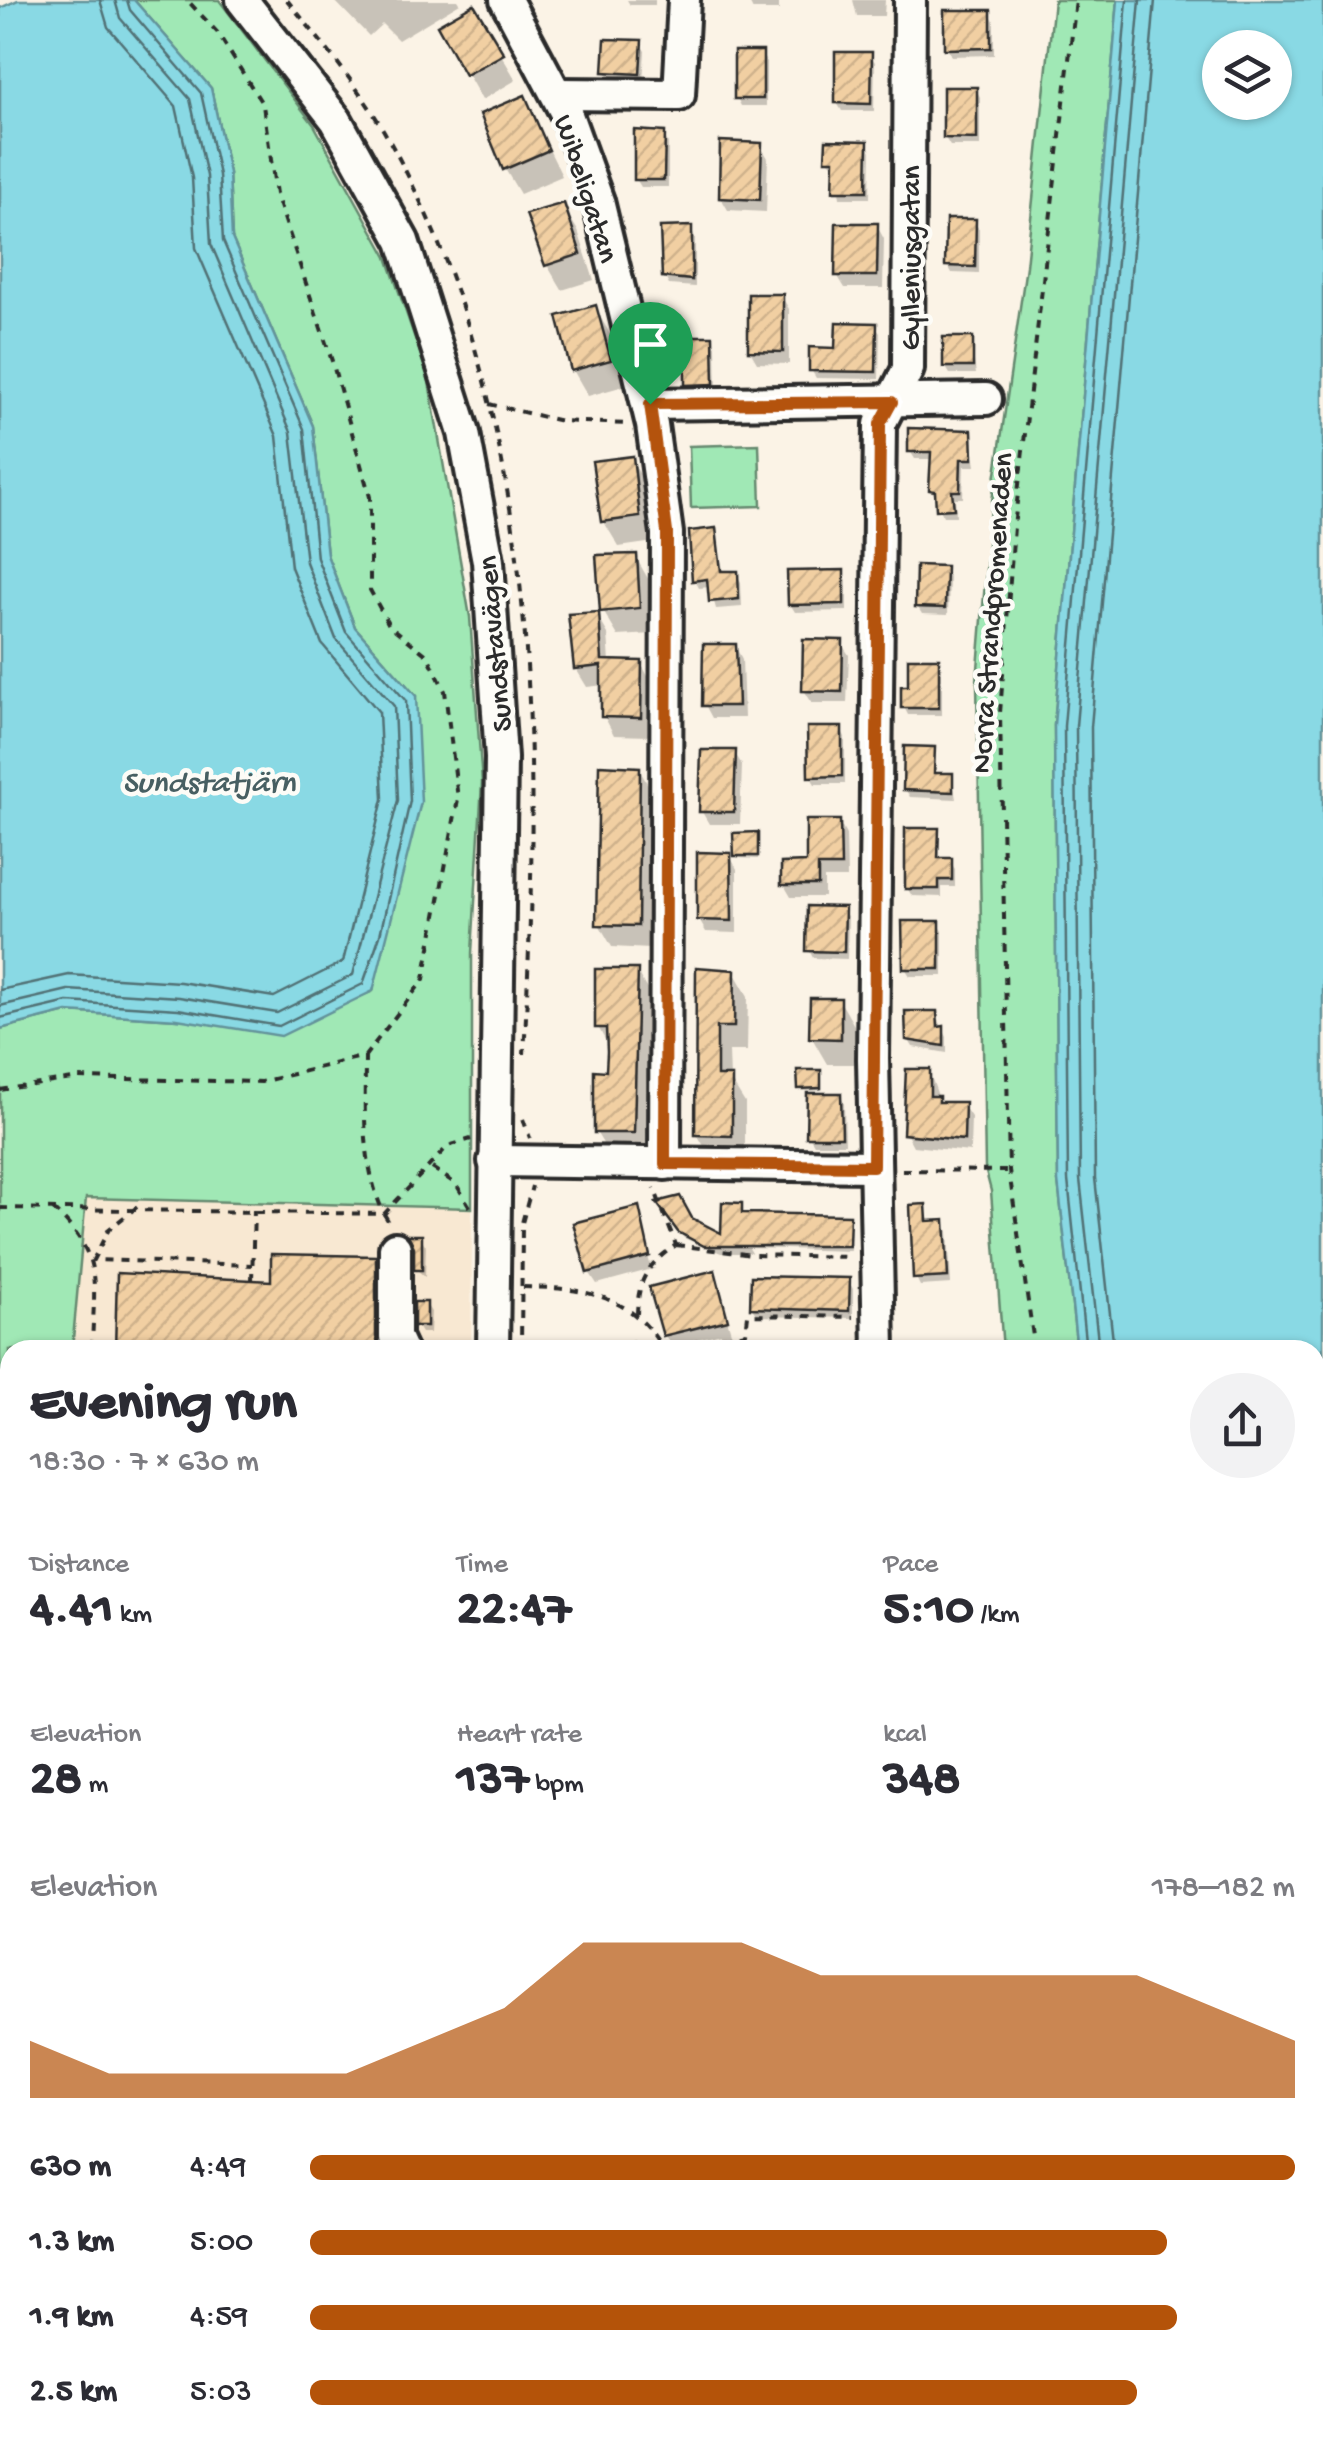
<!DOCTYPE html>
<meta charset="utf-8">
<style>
:root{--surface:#fff;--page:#f2f2f3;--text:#2b2b33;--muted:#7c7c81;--accent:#b45309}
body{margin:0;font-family:"Gochi Hand",sans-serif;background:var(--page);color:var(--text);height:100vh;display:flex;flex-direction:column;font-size:38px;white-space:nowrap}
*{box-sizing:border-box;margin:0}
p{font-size:32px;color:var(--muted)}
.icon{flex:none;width:55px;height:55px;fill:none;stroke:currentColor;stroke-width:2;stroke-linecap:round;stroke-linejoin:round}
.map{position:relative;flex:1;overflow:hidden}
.side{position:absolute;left:0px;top:1340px;width:1325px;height:1110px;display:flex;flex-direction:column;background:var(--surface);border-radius:30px 30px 0 0;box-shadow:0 2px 8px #0004}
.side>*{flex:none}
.buttons{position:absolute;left:1202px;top:30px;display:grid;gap:20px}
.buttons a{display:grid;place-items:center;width:90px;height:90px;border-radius:50%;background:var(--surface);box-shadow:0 2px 8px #0004;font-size:50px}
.pin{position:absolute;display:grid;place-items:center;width:85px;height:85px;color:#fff;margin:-102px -42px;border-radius:50% 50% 50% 0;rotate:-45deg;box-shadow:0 0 10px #0007}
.pin .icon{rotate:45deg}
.round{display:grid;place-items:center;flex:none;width:105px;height:105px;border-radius:52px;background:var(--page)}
.headline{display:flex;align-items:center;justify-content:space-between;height:170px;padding:0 30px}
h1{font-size:55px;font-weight:700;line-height:75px}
.figures{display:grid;grid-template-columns:repeat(3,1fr);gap:15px;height:170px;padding:10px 30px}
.figures div{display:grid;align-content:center}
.figures b{font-size:50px;font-weight:700}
.figures small{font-size:28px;font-weight:400}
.figures p{font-size:28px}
.chart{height:280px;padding:20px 30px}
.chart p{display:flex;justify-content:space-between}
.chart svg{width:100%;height:180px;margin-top:10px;fill:var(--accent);opacity:.7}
ul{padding:0 30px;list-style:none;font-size:32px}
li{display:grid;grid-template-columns:160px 120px 1fr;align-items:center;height:75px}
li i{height:25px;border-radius:12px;background:var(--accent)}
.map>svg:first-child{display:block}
</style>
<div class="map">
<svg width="1323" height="2450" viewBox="0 0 1323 2450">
<defs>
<pattern id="building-hatch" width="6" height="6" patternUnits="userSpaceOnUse" patternTransform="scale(2.5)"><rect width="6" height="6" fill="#f1cfa2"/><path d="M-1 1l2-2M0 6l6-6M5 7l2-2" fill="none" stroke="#cfb28c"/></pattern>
</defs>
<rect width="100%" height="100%" fill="#fbf3e6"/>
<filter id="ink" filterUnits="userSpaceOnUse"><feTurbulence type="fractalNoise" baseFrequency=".01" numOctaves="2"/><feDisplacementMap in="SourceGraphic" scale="20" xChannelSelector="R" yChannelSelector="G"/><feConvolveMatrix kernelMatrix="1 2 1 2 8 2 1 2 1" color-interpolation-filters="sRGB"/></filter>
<g filter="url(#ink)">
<path fill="#f8e8d2" d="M 86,1198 L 472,1208 L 471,1350 L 72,1350 Z"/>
<g fill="#a0e8b5" stroke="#668a70" stroke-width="2.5">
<path d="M 134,0 L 219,0 L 314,125 L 387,257 L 428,376 L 470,617 L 482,783 L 472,953 L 472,1208 L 86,1198 L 72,1350 L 10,1350 L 10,2008 L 0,2014 L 0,1029 L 67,1012 L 177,1019 L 337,1006 L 373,991 L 416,696 L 355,627 L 327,555 L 313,426 L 232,238 L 229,173 L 211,88 Z"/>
<path d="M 1054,0 L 1118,0 L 1054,725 L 1058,1181 L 1077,1350 L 1003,1350 L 991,1191 L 985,1168 L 977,681 L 991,508 L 1026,266 Z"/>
<path d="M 759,444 L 761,506 L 691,508 L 689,446 Z"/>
<path d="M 10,2036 L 10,2116 L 0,2098 L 0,2042 Z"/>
<path d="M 59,2440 L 309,2440 L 309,2450 L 43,2450 Z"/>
</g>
<g fill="#89d9e4" stroke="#63939a" stroke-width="2.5" fill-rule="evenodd">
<path d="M 18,0 L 134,0 L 211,88 L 229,173 L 232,238 L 313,426 L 327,555 L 355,627 L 416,696 L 421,802 L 373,991 L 281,1036 L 177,1019 L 67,1012 L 0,1029 L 0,8 Z"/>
<path d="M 1118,0 L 1323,0 L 1323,2450 L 1263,2450 L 1258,2440 L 1315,2440 L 1315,1350 L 1077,1350 L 1058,1181 L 1054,725 ZM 1220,48 L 1275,48 L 1275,102 L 1220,102 Z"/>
</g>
<g fill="#0003">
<path d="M 334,0 L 458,0 L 460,3 L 398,40 L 382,24 L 369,36 Z"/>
<path d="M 627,0 L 655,0 L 655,5 L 630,5 Z"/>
<path d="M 748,0 L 779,0 L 779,10 L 753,10 Z"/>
<path d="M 853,0 L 885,0 L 884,16 L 857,16 Z"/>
<path d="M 473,7 L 516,80 L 482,100 L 440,26 Z"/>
<path d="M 990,13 L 994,21 L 994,55 L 951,56 L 947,48 Z"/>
<path d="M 640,43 L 645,51 L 643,81 L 610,79 L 606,72 Z"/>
<path d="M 762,54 L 766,62 L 766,106 L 741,106 L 737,98 Z"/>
<path d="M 870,55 L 875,62 L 874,111 L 842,111 L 837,103 Z"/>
<path d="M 976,89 L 980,97 L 980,146 L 950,146 L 945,138 Z"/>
<path d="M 524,98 L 562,176 L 520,194 L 505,169 Z"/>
<path d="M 663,134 L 668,143 L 668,187 L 641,187 L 636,179 Z"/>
<path d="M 867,143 L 871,151 L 870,198 L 840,198 L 836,168 L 828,160 Z"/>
<path d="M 760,145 L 768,158 L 766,212 L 728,210 L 721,198 Z"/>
<path d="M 563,206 L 578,231 L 594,280 L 562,290 L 547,265 Z"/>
<path d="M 974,222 L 979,229 L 979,274 L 952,273 L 948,266 Z"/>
<path d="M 877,226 L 884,239 L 883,288 L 845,288 L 837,275 Z"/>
<path d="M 690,229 L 695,237 L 695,287 L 669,285 L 664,276 Z"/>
<path d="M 782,297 L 789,309 L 789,364 L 757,363 L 750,351 Z"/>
<path d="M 595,308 L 610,334 L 624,386 L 588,396 L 573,370 Z"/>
<path d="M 875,326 L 880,333 L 879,379 L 816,378 L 811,370 Z"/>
<path d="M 712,338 L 716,346 L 717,392 L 692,392 L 688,384 Z"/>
<path d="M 971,340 L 976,374 L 950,374 L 945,366 Z"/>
<path d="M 971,433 L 976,466 L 964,466 L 963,498 L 955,498 L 956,516 L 943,516 L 932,490 L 933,459 L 915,459 L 910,451 Z"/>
<path d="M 631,459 L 646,485 L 654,542 L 619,547 L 604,522 Z"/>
<path d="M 715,531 L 724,574 L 736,574 L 741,582 L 742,607 L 716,609 L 710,587 L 699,588 L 695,580 Z"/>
<path d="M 635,556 L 650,582 L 653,634 L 618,636 L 603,611 Z"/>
<path d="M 945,569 L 949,577 L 948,615 L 922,614 L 917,606 Z"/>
<path d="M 842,572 L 847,580 L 847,611 L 795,612 L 790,604 Z"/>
<path d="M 597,615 L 608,634 L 610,662 L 641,663 L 651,682 L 650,736 L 614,735 L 604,716 L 604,685 L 587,687 L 576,669 Z"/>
<path d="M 841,643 L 849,655 L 847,703 L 812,703 L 804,690 Z"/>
<path d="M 735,646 L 742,659 L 744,718 L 712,718 L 705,705 Z"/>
<path d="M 938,660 L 942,668 L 942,715 L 908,715 L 904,707 L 910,688 Z"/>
<path d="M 841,729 L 845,737 L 845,784 L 815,784 L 810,776 Z"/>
<path d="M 933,750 L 937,775 L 952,776 L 956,799 L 910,797 L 905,789 Z"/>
<path d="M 735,753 L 742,765 L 740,824 L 709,824 L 702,812 Z"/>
<path d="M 639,769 L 652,792 L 650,949 L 612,947 L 599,924 Z"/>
<path d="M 839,822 L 846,835 L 847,878 L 824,878 L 824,897 L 791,897 L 784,885 L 809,865 Z"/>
<path d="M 937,831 L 941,861 L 950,861 L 955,869 L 955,887 L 942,887 L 942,897 L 912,896 L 907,888 Z"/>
<path d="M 757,835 L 758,859 L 738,858 L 736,855 Z"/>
<path d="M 730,856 L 737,869 L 737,933 L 706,932 L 699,920 Z"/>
<path d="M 843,910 L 848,918 L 847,959 L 813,958 L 809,950 Z"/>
<path d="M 938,923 L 943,931 L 943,976 L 910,976 L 905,968 Z"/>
<path d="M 698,970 L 734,972 L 748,996 L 747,1051 L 729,1051 L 730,1079 L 745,1103 L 745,1159 L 711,1158 L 697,1134 Z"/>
<path d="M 637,972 L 650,995 L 646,1155 L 610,1155 L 596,1132 L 609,1047 L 598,1027 Z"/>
<path d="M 840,1001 L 855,1027 L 854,1064 L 827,1064 L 812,1038 Z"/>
<path d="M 936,1014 L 947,1037 L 947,1053 L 913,1047 L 908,1039 Z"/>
<path d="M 929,1071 L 941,1104 L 963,1105 L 971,1117 L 970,1152 L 913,1146 L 906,1133 Z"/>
<path d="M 820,1072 L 821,1090 L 802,1091 L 800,1088 Z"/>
<path d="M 810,1093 L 840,1095 L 844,1103 L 845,1144 L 814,1144 L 809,1136 Z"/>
<path d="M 660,1204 L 724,1237 L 740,1206 L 744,1215 L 848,1218 L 851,1251 L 749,1248 L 752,1253 L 721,1253 L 684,1238 Z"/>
<path d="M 925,1207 L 930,1224 L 943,1223 L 948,1231 L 951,1284 L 920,1286 L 916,1278 Z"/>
<path d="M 637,1209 L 643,1219 L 639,1219 L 651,1268 L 656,1268 L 597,1284 L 589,1272 Z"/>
<path d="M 421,1238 L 426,1246 L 425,1277 L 416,1269 Z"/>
<path d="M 375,1259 L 385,1275 L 385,1350 L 118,1350 L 273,1283 Z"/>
<path d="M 714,1273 L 736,1350 L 721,1350 L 721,1333 L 671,1346 L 665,1335 Z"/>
<path d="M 849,1281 L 853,1289 L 853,1318 L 757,1316 L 752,1308 Z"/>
<path d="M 426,1304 L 431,1312 L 430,1333 L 421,1333 L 416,1325 Z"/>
<path d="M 633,1339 L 639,1350 L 592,1350 Z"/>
<path d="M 751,1343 L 849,1345 L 852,1350 L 751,1350 Z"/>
<path d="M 0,2327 L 10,2342 L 10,2412 L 0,2396 Z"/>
<path d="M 365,2440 L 399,2440 L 399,2450 L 366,2450 Z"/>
<path d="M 554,2440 L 580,2440 L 582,2450 L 553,2450 Z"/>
<path d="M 845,2440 L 893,2440 L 892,2450 L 845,2450 Z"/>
<path d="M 973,2440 L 1016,2440 L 1014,2450 L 972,2450 Z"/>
<path d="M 1057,2440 L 1094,2444 L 1098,2450 L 1055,2450 Z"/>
<path d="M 620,2444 L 641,2447 L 643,2450 L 619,2450 Z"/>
</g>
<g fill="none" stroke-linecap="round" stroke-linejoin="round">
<g stroke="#517175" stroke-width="2.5">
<path d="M 0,990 L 69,975 L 180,982 L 274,997 L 343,962 L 383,799 L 379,712 L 322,644 L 291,567 L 277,436 L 196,248 L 192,178 L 176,106 L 108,27 L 100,0"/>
<path d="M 0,1006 L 68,990 L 179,997 L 277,1013 L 353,975 L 398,800 L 394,706 L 336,639 L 306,562 L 291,432 L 211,244 L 207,176 L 190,99 L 120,18 L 115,0"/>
<path d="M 0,1018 L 68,1002 L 178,1009 L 279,1026 L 363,984 L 380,935 L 410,801 L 406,701 L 346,632 L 317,558 L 304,429 L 223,241 L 219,175 L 201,93 L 130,10 L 127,0"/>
<path d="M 1086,1350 L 1068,1180 L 1064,726 L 1127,0"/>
<path d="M 1099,1350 L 1080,1179 L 1076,726 L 1140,0"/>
<path d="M 1114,1350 L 1095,1178 L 1091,727 L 1155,0"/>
</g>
</g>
<g fill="url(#building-hatch)" stroke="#2b2b2b" stroke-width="2.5">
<path d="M 474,4 L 504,54 L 465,75 L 437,25 Z"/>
<path d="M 944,10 L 991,10 L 991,48 L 944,49 Z"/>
<path d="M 605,39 L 642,40 L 640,74 L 603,72 Z"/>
<rect x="734" y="51" width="29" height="48"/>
<path d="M 835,52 L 872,52 L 871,104 L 835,103 Z"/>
<path d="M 943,87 L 977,87 L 977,139 L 943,138 Z"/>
<path d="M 525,95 L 549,150 L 503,170 L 480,114 Z"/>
<path d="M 634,130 L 665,132 L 664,180 L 634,180 Z"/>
<path d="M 826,140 L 868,141 L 867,191 L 833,191 L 834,160 L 825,160 Z"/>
<path d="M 720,141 L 762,143 L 760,200 L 719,198 Z"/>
<path d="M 564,203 L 581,254 L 545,266 L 526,214 Z"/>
<path d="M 946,219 L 976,219 L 975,267 L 945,266 Z"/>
<path d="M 836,223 L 878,223 L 877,276 L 835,276 Z"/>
<path d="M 692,226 L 692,280 L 662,277 L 660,227 Z"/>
<path d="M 748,294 L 783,294 L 783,352 L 748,351 Z"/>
<path d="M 596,305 L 611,360 L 571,371 L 557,316 Z"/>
<path d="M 836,322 L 877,323 L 876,372 L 809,371 L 809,347 L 835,348 Z"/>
<path d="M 685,336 L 713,336 L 714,384 L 685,385 Z"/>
<rect x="943" y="337" width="30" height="30"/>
<path d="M 908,428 L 972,430 L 973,459 L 961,459 L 960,491 L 952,491 L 954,509 L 936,510 L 935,491 L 929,490 L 931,452 L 908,452 Z"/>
<path d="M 633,456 L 640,517 L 601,522 L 592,461 Z"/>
<path d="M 716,528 L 721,571 L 738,571 L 739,599 L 709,602 L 707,579 L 692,581 L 689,531 Z"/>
<path d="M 637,554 L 640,608 L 600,612 L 596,555 Z"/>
<path d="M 916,565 L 946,566 L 945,608 L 915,607 Z"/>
<path d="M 844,570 L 844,604 L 788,605 L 787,571 Z"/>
<path d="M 599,612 L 602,660 L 642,661 L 641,718 L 601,717 L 601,666 L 574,669 L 568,614 Z"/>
<path d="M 803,639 L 843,640 L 842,692 L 802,691 Z"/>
<path d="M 703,644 L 736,644 L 738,706 L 702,706 Z"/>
<path d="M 908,658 L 939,658 L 939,708 L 901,708 L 901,686 L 908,686 Z"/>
<path d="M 807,727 L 842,727 L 842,776 L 808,777 Z"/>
<path d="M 904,746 L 935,747 L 934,773 L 953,773 L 953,792 L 903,790 Z"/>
<path d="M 701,750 L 736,750 L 734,812 L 699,812 Z"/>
<path d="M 599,765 L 640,767 L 638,926 L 596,925 Z"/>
<path d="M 806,820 L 840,820 L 841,866 L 818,866 L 818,885 L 781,885 L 781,863 L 806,862 Z"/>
<path d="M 905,828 L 939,828 L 938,858 L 952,858 L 952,880 L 939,880 L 939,889 L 905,889 Z"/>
<path d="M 758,832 L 758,856 L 734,856 L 733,833 Z"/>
<path d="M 697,852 L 731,853 L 732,921 L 697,920 Z"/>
<path d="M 807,906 L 845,907 L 844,952 L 806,951 Z"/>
<path d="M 902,921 L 940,921 L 940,969 L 903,969 Z"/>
<path d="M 696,967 L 735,970 L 734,1027 L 717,1027 L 717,1076 L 732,1076 L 732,1136 L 695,1135 Z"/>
<path d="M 595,969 L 638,969 L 634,1133 L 594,1133 L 594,1070 L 606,1071 L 607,1052 L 606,1028 L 595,1028 Z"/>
<path d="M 810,998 L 841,998 L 841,1039 L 809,1038 Z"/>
<path d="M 905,1011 L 937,1011 L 938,1027 L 944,1026 L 944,1046 L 906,1040 Z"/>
<path d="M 906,1069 L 930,1069 L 930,1096 L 939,1096 L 939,1102 L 965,1102 L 964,1140 L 903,1134 Z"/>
<path d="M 797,1070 L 821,1070 L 821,1088 L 798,1089 Z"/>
<path d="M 807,1093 L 841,1093 L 842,1137 L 806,1137 Z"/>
<path d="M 680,1196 L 692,1218 L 721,1233 L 722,1202 L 742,1203 L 742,1213 L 850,1215 L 849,1246 L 704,1246 L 678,1232 L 656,1202 Z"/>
<path d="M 926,1204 L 927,1221 L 945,1220 L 948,1277 L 913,1279 L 910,1205 Z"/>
<path d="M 639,1206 L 650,1256 L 587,1273 L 573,1223 Z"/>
<path d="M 408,1235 L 422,1235 L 422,1270 L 414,1270 L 414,1247 Z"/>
<path d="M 271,1254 L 376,1256 L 376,1337 L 380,1350 L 115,1350 L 117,1273 L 271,1281 Z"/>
<path d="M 715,1270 L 728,1320 L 663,1336 L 649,1287 Z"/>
<path d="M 751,1276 L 850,1278 L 849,1311 L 750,1308 Z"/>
<rect x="414" y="1302" width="13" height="24"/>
</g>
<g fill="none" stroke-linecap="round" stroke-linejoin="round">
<defs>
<g id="minor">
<path d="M 242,0 L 336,120 L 403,241 L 464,433 L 488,561 L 501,758 L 493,1350"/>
<path d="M 506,0 L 567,115 L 598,201 L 652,425 L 667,533 L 665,1164"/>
<path d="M 557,94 L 679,95 L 684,0"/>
<path d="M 649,404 L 986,399"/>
<path d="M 494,1161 L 873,1166"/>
<path d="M 395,1248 L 395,1337 L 401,1350"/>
<path d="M 879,1350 L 873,1059 L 880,424 L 908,369 L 910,0"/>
<path d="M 0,2021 L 10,2015"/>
<path d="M 0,2247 L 10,2241"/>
<path d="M 438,2440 L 439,2450"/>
<path d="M 18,2450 L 33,2440"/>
<path d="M 927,2450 L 928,2440"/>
</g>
</defs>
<use href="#minor" stroke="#2b2b2b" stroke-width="38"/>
<g stroke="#2b2b2b" stroke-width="4" stroke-dasharray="8 8" stroke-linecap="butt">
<path d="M 287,0 C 323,44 361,89 389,140 C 542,414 541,750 524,1054"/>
<path d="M 489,404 L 561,421 L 628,424"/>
<path d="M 365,1056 C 365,1110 361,1164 384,1214 L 448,1146 L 471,1139"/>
<path d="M 0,1090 L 79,1078 L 261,1082 L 365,1056 L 424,979 L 458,799 L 445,691 L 428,656 L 389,625 L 370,590 L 370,497 L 332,361 L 276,194 L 263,105 L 217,32 L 187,0"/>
<path d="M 523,1119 L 530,1138"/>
<path d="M 432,1168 L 456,1184 L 470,1207"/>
<path d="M 902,1170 L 1008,1171"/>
<path d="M 137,1207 L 109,1229 L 93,1260 L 252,1265"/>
<path d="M 0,1208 L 384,1214 L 390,1224"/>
<path d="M 53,1209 C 106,1257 93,1285 92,1350"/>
<path d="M 676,1245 L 752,1255 L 851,1257"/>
<path d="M 252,1280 L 254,1210"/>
<path d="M 523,1287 C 579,1288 630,1293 661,1346"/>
<path d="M 637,1314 C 638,1279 647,1265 676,1245 L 654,1188"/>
<path d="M 661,1348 L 746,1333 L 748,1315 L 853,1317"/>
<path d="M 521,1350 L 522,1223 L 532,1186"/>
<path d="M 1035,1350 L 1009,1171 L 1000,713 L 1014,527 L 1076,0"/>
<path d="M 0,1660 L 10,1656"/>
<path d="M 0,1666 L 10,1670"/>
<path d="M 0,2108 L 10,2126"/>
<path d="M 0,2279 L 10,2273"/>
<path d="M 98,2440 L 119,2450"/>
<path d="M 204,2440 L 210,2450"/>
<path d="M 1224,2440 L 1229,2450"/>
<path d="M 134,2450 L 166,2440"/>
</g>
<use href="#minor" stroke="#fdfcf7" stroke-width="30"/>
</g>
</g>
<g fill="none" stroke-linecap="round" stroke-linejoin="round" filter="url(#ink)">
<defs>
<path id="route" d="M 892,402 L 880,424 L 873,1166 L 665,1164 L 667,532 L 650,404 Z"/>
</defs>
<use href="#route" stroke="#fff" stroke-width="20"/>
<use href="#route" stroke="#b45309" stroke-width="12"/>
</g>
<g text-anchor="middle" stroke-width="9" stroke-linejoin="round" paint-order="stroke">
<g font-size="30" fill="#2b2b2b" stroke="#fdfcf7">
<text transform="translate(588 188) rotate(72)" y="10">Wibeligatan</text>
<text transform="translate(909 258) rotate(-90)" y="10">Gylleniusgatan</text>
<text transform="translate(990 613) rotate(-86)" y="10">Norra Strandpromenaden</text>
<text transform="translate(493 644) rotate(-95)" y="10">Sundstavägen</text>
</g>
<g font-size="32" font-style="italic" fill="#475f62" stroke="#fdfcf7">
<text x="209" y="791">Sundstatjärn</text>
</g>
</g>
</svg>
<div class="buttons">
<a><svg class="icon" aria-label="layers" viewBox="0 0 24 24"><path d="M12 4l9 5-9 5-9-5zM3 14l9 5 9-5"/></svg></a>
</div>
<div class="pin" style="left:650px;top:404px;background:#1e9e55"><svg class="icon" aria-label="arrive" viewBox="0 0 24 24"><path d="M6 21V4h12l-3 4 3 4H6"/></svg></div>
<section class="side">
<div class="headline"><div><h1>Evening run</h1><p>18:30 · 7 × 630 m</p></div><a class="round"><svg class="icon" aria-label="share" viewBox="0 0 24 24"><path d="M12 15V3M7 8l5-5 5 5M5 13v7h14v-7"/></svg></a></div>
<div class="figures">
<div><p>Distance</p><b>4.41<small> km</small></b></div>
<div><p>Time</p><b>22:47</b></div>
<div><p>Pace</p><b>5:10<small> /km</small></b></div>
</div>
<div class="figures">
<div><p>Elevation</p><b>28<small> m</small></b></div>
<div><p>Heart rate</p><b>137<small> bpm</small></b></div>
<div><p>kcal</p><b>348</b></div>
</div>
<div class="chart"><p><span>Elevation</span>178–182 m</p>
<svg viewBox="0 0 160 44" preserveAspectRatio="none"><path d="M0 44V30L10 38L20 38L30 38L40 38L50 30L60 22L70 6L80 6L90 6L100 14L110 14L120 14L130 14L140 14L150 22L160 30V44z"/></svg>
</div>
<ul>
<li><b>630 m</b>4:49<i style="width:100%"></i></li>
<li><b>1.3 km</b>5:00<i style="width:87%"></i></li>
<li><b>1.9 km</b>4:59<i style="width:88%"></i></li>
<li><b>2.5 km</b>5:03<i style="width:84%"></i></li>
</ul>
</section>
</div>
